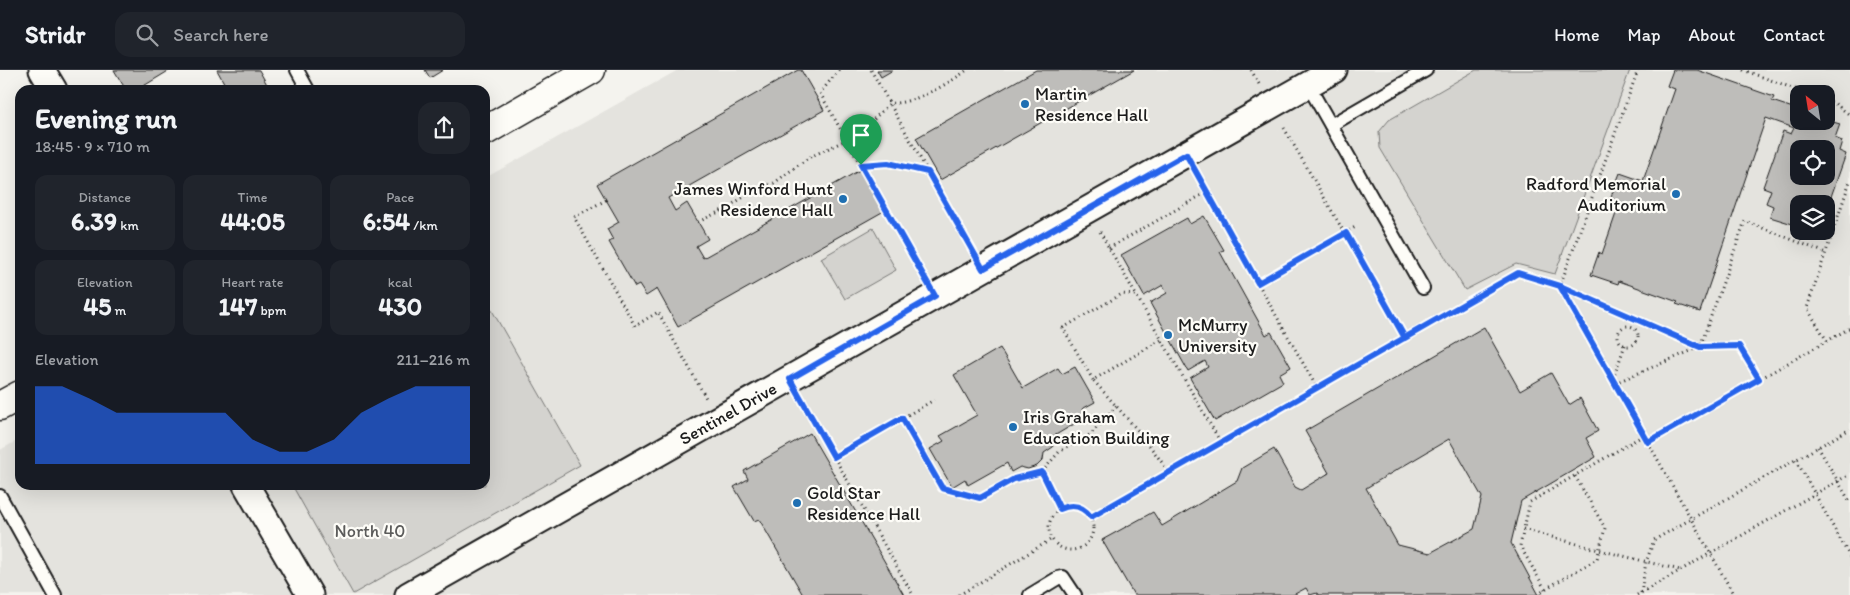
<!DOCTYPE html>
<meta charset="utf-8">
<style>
:root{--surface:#171b24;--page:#20242c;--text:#f1f3f6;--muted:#9ea1a6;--line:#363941;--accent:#2563eb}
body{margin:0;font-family:Itim,sans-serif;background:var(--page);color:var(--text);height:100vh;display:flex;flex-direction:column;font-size:19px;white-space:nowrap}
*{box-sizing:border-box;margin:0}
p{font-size:16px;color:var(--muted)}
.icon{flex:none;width:28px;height:28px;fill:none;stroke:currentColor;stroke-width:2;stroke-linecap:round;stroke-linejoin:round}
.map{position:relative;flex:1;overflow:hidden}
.drawer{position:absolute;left:15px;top:15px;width:475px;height:405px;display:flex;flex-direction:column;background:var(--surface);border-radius:15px;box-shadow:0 5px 20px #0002}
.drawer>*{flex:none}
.needle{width:32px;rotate:330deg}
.fabs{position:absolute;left:1790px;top:15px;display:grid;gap:10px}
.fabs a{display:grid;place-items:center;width:45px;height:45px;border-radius:10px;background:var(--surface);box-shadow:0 5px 20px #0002;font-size:25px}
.pin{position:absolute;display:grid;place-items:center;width:42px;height:42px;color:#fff;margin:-51px -21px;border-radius:50% 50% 50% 0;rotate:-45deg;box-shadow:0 0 5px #0007}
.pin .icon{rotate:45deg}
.round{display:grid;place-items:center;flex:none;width:52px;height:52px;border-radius:15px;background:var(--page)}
.summary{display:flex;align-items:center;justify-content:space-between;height:85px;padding:0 20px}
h1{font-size:28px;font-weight:700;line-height:38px}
.figures{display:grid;grid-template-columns:repeat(3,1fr);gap:8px;height:85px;padding:5px 20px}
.figures div{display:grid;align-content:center;border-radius:12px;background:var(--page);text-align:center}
.figures b{font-size:25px;font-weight:700}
.figures small{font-size:14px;font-weight:400}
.figures p{font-size:14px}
.chart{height:140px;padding:10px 20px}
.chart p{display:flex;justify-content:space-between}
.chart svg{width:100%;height:90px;margin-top:5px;fill:var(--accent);opacity:.7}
header{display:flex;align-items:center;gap:30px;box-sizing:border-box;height:70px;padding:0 25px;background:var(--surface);border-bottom:1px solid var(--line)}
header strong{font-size:24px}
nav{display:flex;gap:28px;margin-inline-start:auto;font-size:18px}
.search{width:350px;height:45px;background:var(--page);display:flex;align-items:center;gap:12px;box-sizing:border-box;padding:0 18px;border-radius:15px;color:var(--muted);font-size:19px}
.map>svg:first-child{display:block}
</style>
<header>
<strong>Stridr</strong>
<div class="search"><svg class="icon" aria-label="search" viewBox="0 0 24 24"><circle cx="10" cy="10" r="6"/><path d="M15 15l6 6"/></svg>Search here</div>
<nav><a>Home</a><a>Map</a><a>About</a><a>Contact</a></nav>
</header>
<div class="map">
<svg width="1850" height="525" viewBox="0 0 1850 525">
<rect width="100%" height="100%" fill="#f4f3ee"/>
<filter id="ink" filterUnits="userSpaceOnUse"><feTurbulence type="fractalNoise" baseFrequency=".02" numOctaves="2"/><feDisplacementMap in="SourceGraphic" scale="10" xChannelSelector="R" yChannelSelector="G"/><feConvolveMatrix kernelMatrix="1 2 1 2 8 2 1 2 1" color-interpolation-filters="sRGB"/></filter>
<g filter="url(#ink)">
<path fill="#e4e3de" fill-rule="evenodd" d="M 678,0 L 1850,0 L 1850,525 L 0,525 L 0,380 L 20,369 L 20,415 L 485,415 L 485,108 ZM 1799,24 L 1826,24 L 1826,51 L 1799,51 ZM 1799,79 L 1826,79 L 1826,106 L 1799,106 ZM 1799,134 L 1826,134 L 1826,161 L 1799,161 Z"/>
<g fill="#d4d3cf" stroke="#787876">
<path d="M 1476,0 L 1630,0 L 1555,204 L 1516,194 L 1465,220 L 1380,78 L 1379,62 L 1389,50 Z"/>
<path d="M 873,158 L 896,200 L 845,229 L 821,188 Z"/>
<path d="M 485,228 L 580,395 L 353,524 L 292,415 L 485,415 Z"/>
</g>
<g fill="#bebdba" stroke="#1c1c1c" fill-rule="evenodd">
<path d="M 114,0 L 170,0 L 137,20 L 126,20 Z"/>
<path d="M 217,0 L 259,0 L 270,20 L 228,20 Z"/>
<path d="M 425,0 L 443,0 L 430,8 Z"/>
<path d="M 798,0 L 801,0 L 824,40 L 668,128 L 675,141 L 687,133 L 708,169 L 696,176 L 703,188 L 860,100 L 884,141 L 678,257 L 657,219 L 646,226 L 639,215 L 635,217 L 609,172 L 613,170 L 607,159 L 619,152 L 597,114 Z"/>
<path d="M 877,0 L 893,0 L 881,7 Z"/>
<path d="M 1036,0 L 1134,0 L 940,110 L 916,68 Z"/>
<path d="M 1673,0 L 1697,0 L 1774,27 L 1772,31 L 1799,40 L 1799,51 L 1826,51 L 1826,50 L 1840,54 L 1835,68 L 1842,71 L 1839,81 L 1846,84 L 1827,138 L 1826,134 L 1799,134 L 1799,156 L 1770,147 L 1773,136 L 1766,133 L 1771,120 L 1763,117 L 1783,61 L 1791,64 L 1794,58 L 1766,48 L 1700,242 L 1676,234 L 1678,232 L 1619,211 L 1618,214 L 1591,205 L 1599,182 L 1602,184 L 1620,132 L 1610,129 L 1620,103 L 1643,111 L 1675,19 L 1667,16 ZM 1799,79 L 1826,79 L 1826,106 L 1799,106 Z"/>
<path d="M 1204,146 L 1224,180 L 1220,182 L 1266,265 L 1271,262 L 1291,297 L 1279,304 L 1283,312 L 1215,351 L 1190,308 L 1208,297 L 1205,291 L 1188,301 L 1150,233 L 1167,223 L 1163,215 L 1144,226 L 1121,185 L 1187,148 L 1190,154 Z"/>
<path d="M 1484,257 L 1520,321 L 1551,303 L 1569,335 L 1580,328 L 1598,361 L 1586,368 L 1596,387 L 1521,431 L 1511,473 L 1539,525 L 1318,525 L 1317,523 L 1310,525 L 1306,518 L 1293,525 L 1134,525 L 1102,470 L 1153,442 L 1162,456 L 1237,411 L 1242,398 L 1274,379 L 1295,417 L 1301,420 L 1329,403 L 1305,361 ZM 1449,369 L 1482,427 L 1474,459 L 1430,483 L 1398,475 L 1366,418 Z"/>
<path d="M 1000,278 L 1023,318 L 1058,298 L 1062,304 L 1075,297 L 1095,332 L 1082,339 L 1086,347 L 1049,369 L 1053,377 L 1044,383 L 1043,390 L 1037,396 L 1028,399 L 1020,397 L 1011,402 L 1007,393 L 968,415 L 965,409 L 952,417 L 930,379 L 944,371 L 940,366 L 977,345 L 954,305 Z"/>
<path d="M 810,363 L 904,525 L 803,525 L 759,449 L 754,451 L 734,417 L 748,409 L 744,401 Z"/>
</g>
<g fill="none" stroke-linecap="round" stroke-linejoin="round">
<defs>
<g id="service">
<path d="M 297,0 L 308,20"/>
<path d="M 1308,15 L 1423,218"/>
<path d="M 1331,55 L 1426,0"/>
<path d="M 0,426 L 55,525"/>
<path d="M 1030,525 L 1058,508 L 1063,507 L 1075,525"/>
</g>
<g id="minor">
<path d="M 42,0 L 54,20"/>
<path d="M 246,415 L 310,525"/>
<path id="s1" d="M 408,525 L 1334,0"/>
</g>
<g id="secondary">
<path d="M 485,61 L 591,0"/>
<path d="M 0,336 L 20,325"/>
</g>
</defs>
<use href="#service" stroke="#1c1c1c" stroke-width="16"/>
<use href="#minor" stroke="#1c1c1c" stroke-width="29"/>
<use href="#secondary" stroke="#1c1c1c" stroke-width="31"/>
<g stroke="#1c1c1c" stroke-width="3" stroke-dasharray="1 4" stroke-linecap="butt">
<path d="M 839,0 L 820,23 L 923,205"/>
<path d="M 871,0 L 970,177"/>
<path d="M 1251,0 L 1259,14"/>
<path d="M 1638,0 L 1560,216 L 1700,277 L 1745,151 L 1826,183"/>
<path d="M 1743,0 L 1809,24"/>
<path d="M 1826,30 L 1834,33 L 1850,45"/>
<path d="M 1284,58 L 1405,268"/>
<path d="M 861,95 L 888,93 L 927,102"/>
<path d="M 1197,105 L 1317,318"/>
<path d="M 606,130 L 574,147 L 635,256 L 658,242 L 706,328"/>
<path d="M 698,152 L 725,139 L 753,121 L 774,113 L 808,88 L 846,70 L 867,56 L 890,33 C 912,35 950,13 967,0"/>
<path d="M 1100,162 L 1136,225"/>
<path d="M 1109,178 L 1207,122"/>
<path d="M 1258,213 L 1357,156"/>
<circle cx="1628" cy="266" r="10"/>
<path d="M 1161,270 L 1093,310 L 1141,364 L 1169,402"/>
<path d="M 1827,271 L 1807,238 L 1850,111"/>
<path d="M 1613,309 L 1625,275"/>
<path d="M 1093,310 L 1063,258 L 1122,224 L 1136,225 L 1221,373"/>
<path d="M 1615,313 L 1700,277 L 1739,276 L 1759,309"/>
<path d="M 802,331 L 913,525"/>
<path d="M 902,348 L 942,418 L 980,429 L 1014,409 L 1042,402 L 1061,439"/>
<path d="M 1648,372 L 1850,258"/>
<path d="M 1818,377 L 1850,432"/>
<path d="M 834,387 L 934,330"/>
<path d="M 1796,390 L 1850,487"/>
<path d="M 1042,402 L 1059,382 L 1091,364 L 1117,335"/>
<circle cx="1071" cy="458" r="22"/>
<path d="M 1091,447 L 1518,203 L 1560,216 L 1734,525"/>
<path d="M 1523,459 L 1599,480 L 1680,500"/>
<path d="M 1545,519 L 1520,476 L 1530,432 L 1644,365"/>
<path d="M 1641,523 L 1646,492 L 1654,470 L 1850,359"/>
<path d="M 959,525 L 1052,469"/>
<path d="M 1541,525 L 1540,522 L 1597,489 L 1605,458 L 1575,406"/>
<path d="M 1637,525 L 1850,404"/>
</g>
<use href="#service" stroke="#fdfcf7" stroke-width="12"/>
<use href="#minor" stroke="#fdfcf7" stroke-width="25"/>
<use href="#secondary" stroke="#fdfcf7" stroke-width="28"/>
</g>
</g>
<g fill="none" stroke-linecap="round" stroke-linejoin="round" filter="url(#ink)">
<defs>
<path id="route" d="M 861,95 L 935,226 L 790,309 L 834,387 L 902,348 L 942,418 L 980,428 L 1014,409 L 1042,402 L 1060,439 C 1073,433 1083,436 1091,447 L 1518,203 L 1560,216 L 1648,372 L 1759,309 L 1739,276 L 1700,277 L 1560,216 L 1518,203 L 1405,268 L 1346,163 L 1258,213 L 1186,84 L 983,199 L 928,102 L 888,93 L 861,95"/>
</defs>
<use href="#route" stroke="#fff" stroke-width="10"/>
<use href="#route" stroke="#2563eb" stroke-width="6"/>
</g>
<g fill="#1f6fb2" stroke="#fdfcf7" stroke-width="2">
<circle cx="1025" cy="34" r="5"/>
<circle cx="1676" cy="124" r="5"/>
<circle cx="843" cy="129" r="5"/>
<circle cx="1168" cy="265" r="5"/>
<circle cx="1013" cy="357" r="5"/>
<circle cx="797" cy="433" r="5"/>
</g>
<g text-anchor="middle" stroke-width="4.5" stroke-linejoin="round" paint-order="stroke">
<g font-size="18" fill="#1c1c1c" stroke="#fdfcf7" text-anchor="start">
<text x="1035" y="30">Martin<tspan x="1035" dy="21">Residence Hall</tspan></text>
<text x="1666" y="120" text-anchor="end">Radford Memorial<tspan x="1666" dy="21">Auditorium</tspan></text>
<text x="833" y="125" text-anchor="end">James Winford Hunt<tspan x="833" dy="21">Residence Hall</tspan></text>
<text x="1178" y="261">McMurry<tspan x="1178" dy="21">University</tspan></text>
<text x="1023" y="353">Iris Graham<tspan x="1023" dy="21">Education Building</tspan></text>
<text x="807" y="429">Gold Star<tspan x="807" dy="21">Residence Hall</tspan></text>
</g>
<g font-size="18" fill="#1c1c1c" stroke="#fdfcf7">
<text dy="6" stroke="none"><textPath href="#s1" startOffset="368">Sentinel Drive</textPath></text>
</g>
<g font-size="18" fill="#5c5c5b" stroke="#fdfcf7">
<text x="370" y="467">North 40</text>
</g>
</g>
</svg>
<div class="fabs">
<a><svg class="needle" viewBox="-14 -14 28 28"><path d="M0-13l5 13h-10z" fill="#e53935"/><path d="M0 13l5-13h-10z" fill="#9ea1a6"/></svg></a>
<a><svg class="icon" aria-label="locate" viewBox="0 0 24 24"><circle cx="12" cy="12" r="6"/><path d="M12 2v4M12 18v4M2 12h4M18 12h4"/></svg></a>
<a><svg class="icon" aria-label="layers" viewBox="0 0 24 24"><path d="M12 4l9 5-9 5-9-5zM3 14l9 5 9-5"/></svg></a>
</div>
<div class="pin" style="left:861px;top:95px;background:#1e9e55"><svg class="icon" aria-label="arrive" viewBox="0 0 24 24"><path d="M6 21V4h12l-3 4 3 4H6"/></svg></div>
<section class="drawer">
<div class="summary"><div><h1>Evening run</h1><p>18:45 · 9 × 710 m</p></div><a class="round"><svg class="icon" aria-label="share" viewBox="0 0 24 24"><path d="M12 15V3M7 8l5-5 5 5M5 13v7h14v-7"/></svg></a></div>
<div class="figures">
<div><p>Distance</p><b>6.39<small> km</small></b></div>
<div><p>Time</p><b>44:05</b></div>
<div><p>Pace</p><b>6:54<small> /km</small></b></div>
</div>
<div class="figures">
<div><p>Elevation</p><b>45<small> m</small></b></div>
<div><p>Heart rate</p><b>147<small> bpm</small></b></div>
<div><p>kcal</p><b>430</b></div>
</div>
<div class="chart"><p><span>Elevation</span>211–216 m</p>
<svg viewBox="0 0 160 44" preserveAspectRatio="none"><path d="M0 44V6L10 6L20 12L30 19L40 19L50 19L60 19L70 19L80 32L90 38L100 38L110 32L120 19L130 12L140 6L150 6L160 6V44z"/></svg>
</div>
</section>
</div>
